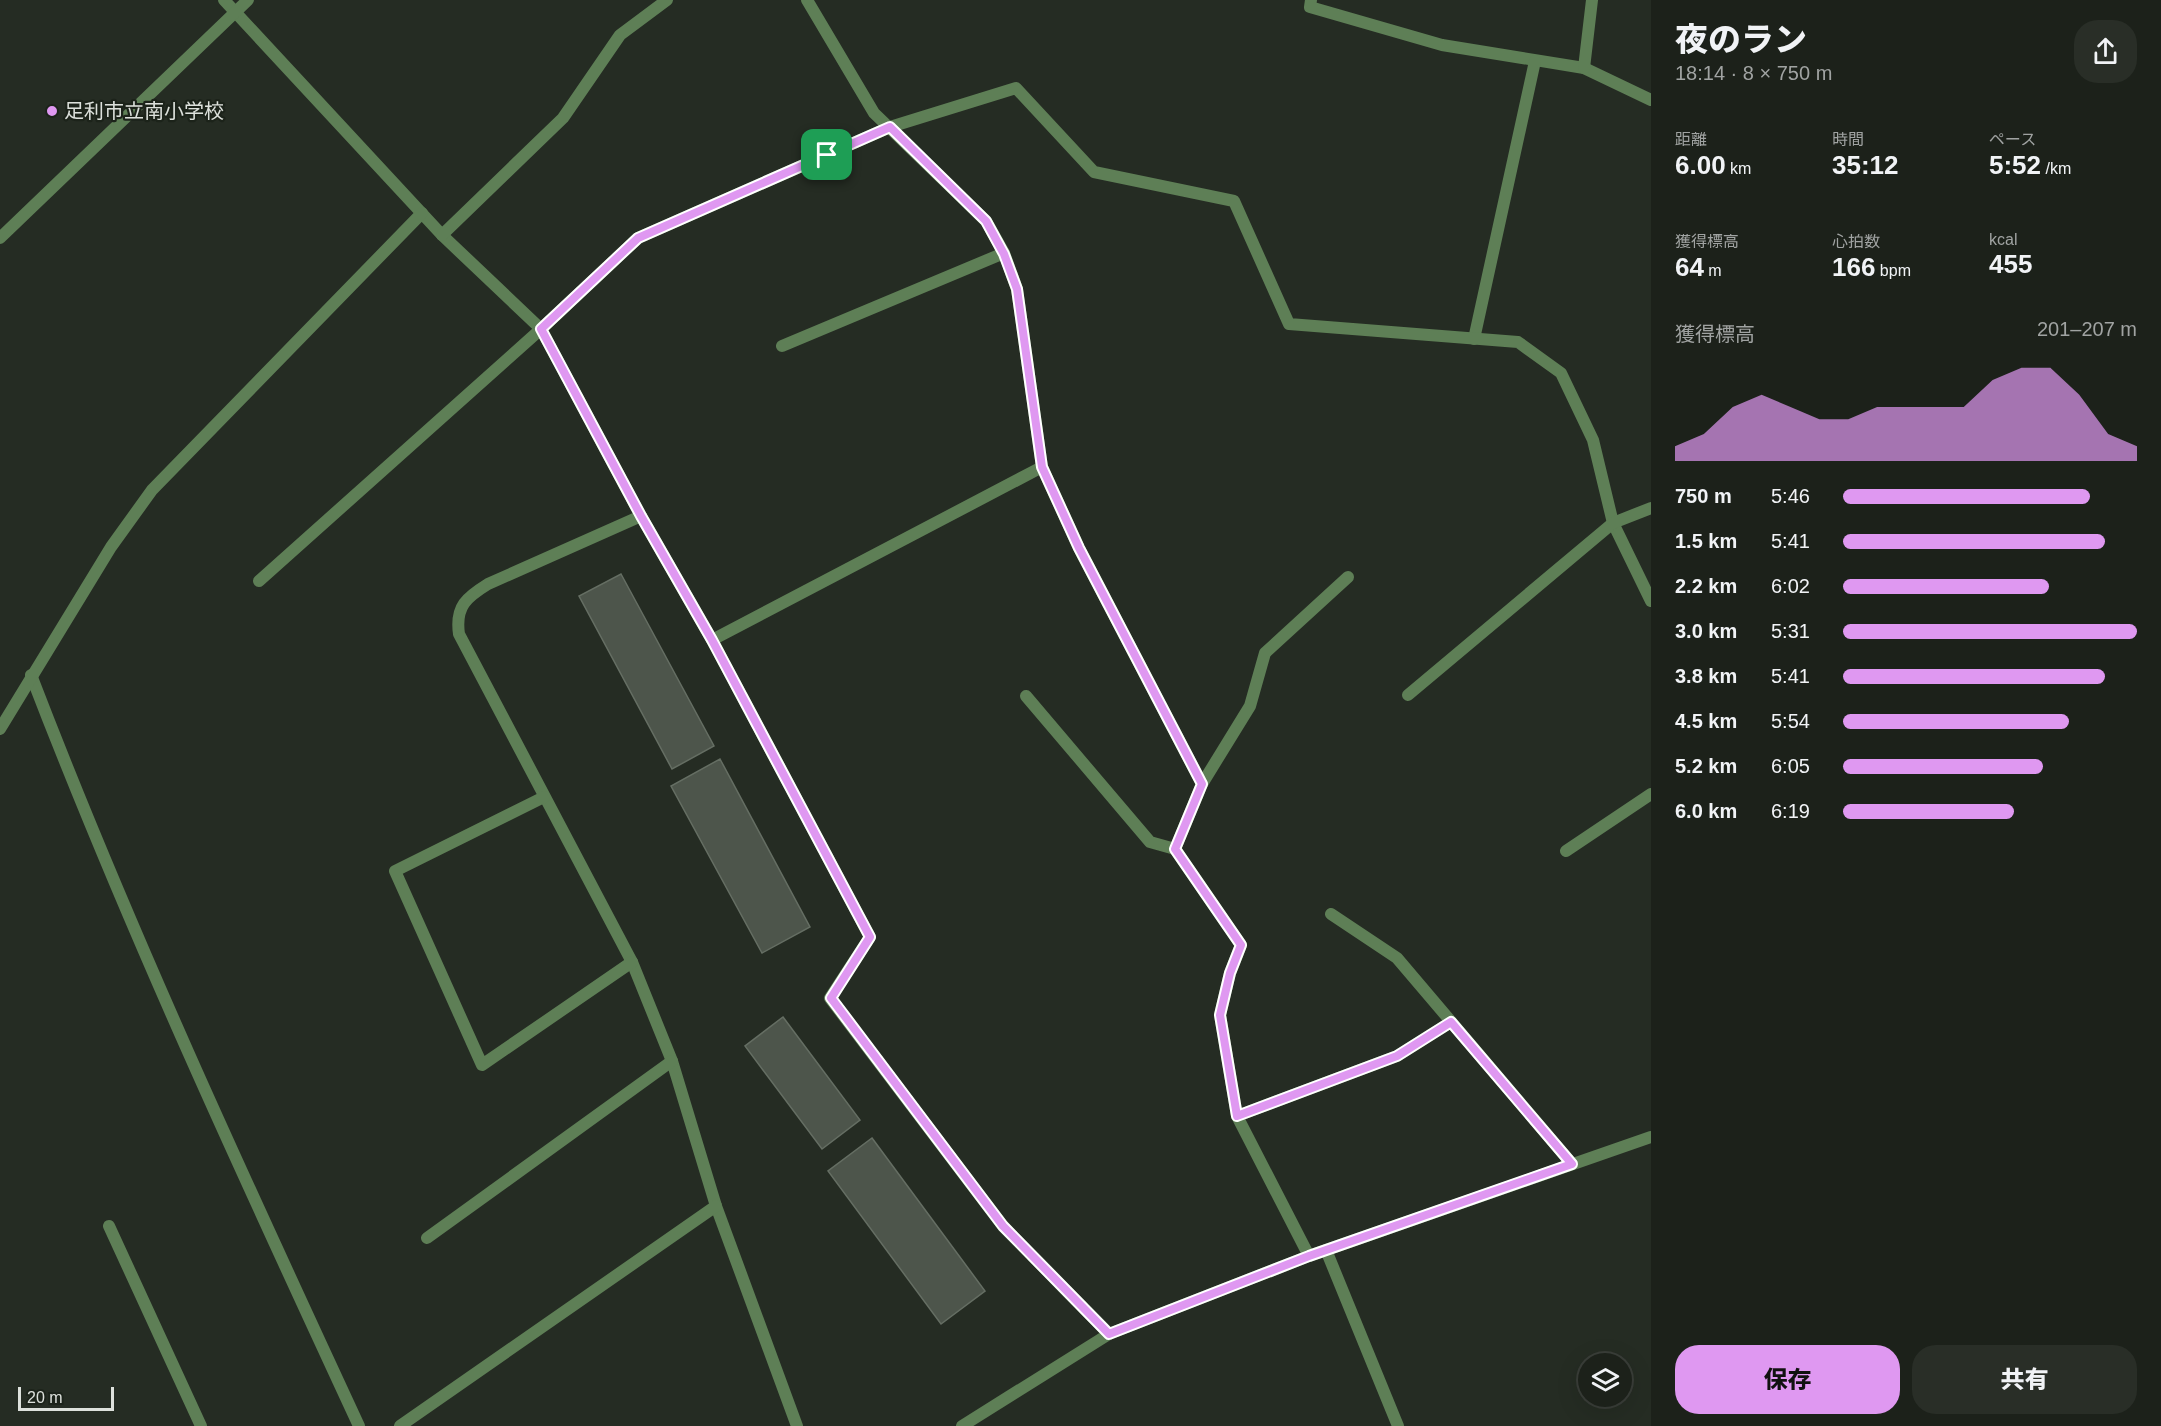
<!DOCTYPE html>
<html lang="ja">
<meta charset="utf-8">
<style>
:root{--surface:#1c211a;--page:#292e27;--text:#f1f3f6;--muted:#a0a3a2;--line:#3a3e39;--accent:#df98f1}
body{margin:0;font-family:Helvetica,"Noto Sans JP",sans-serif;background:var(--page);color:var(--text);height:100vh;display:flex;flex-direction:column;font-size:22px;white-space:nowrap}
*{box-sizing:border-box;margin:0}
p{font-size:20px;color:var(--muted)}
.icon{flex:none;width:33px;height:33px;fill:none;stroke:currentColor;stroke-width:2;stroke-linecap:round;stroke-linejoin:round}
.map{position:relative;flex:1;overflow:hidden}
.sheet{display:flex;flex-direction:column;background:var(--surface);width:510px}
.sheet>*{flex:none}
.controls{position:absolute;left:1578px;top:1353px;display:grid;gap:12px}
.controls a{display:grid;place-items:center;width:54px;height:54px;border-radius:50%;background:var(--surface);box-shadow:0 6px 24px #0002,0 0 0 2px var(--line);font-size:30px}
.scale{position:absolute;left:18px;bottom:15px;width:96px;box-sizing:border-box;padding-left:6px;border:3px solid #dde1dc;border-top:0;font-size:16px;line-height:21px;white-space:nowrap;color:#dde1dc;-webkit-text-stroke:4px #1c231a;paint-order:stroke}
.pin{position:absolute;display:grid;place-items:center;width:51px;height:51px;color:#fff;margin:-26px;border-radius:12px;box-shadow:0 3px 9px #0006}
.round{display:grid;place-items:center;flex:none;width:63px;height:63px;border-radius:24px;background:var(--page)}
.headline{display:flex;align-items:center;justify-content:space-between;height:102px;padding:0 24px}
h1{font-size:33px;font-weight:800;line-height:45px}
.figures{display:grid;grid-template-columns:repeat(3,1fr);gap:9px;height:102px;padding:6px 24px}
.figures div{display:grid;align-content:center}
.figures b{font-size:26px;font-weight:800}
.figures small{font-size:16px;font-weight:400}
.figures p{font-size:16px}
.chart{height:168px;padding:12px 24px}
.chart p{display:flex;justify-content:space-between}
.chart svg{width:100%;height:108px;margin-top:6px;fill:var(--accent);opacity:.7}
.primary-button{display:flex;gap:12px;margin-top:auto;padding:12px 24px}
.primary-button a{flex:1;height:69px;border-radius:24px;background:var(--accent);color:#111;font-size:24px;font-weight:800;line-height:69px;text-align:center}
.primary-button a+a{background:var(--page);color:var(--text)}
ul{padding:0 24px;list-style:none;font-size:20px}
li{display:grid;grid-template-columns:96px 72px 1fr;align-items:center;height:45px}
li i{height:15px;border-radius:8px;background:var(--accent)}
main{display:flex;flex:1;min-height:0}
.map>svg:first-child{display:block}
</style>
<main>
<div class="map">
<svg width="1651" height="1426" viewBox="0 0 1651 1426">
<rect width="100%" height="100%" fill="#252c23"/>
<g fill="#4d554b" stroke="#656e63" stroke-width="1.5">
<path d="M 621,574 L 714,746 L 672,769 L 579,596 Z"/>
<path d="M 720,759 L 810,927 L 762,953 L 671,786 Z"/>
<path d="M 783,1017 L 860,1120 L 822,1149 L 745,1046 Z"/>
<path d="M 872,1138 L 985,1291 L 941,1324 L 828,1171 Z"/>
</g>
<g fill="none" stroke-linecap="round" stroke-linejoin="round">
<g stroke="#5e7f56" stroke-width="12">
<path d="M 782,346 L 1004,253"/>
<path d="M 1326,1250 L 1398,1426"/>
</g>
<g stroke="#5e7f56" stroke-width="12">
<path d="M 224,0 L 442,235 L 541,329 L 641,516 L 712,640 L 870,937 L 830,998 L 1003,1226 L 1109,1334"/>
<path d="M 807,0 L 874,113 L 986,221 L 1004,253 L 1017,289 L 1042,467 L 1079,548 L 1202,784 L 1175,849 L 1241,945 L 1230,973 L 1220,1015 L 1237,1116 L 1309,1256"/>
<path d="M 1311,0 L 1310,7 L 1442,45 L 1584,68 L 1651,100"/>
<path d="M 1584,68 L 1592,0"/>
<path d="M 442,235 L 563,118 L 620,35 L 667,0"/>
<path d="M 0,238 L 248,0"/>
<path d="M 1474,339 L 1535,61"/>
<path d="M 641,516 L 488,584 C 467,597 455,606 459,634 L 632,962 L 672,1061 L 716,1206 L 797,1426"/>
<path d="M 259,581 L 541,329 L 638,238 L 890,127 L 1016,88 L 1094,172 L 1234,201 L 1289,324 L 1518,342 L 1561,373 L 1593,440 L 1613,523 L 1651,601"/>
<path d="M 712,640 L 1042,467"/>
<path d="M 31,675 C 129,930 244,1178 359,1426"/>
<path d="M 1408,695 L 1613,523 L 1651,508"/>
<path d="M 1026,696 L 1150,842 L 1175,849"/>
<path d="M 0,729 L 111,547 L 152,490 L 422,213"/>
<path d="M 1202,784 L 1250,706 L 1265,653 L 1348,577"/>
<path d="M 544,797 L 395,871 L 482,1065 L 632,962"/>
<path d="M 1566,851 L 1651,794"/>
<path d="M 1331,914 L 1397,958 L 1572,1164"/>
<path d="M 1237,1116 L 1397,1056 L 1451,1022"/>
<path d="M 109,1226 L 201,1426"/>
<path d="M 427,1238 L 672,1061"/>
<path d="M 400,1426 L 716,1206"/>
<path d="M 962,1426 L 1109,1334 L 1309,1256 L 1651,1137"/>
</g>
</g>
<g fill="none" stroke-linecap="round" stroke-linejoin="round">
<defs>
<path id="route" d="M 890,127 L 986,221 L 1004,254 L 1017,289 L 1042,467 L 1079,548 L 1202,784 L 1175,849 L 1241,945 L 1230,973 L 1220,1015 L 1237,1116 L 1397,1056 L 1451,1022 L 1572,1164 L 1309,1256 L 1109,1334 L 1003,1226 L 831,998 L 870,937 L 712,640 L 641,516 L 541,329 L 638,238 Z"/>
</defs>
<use href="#route" stroke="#fff" stroke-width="12"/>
<use href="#route" stroke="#df98f1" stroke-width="8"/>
</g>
<circle fill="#df98f1" stroke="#1c231a" stroke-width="2" cx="52" cy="111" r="6"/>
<g text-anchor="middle" stroke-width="4.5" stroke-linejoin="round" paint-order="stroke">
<g font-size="20" fill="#dde1dc" stroke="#1c231a" text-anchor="start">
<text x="64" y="118">足利市立南小学校</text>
</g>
</g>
</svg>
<div class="controls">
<a><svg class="icon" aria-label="layers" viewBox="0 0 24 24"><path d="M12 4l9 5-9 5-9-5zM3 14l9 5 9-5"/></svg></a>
</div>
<div class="scale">20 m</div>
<div class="pin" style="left:827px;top:155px;background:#1e9e55"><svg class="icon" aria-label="arrive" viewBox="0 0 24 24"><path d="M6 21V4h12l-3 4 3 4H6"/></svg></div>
</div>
<section class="sheet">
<div class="headline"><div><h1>夜のラン</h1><p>18:14 · 8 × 750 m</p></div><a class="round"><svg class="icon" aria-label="share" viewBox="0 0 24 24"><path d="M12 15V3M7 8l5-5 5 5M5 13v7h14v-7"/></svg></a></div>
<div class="figures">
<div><p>距離</p><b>6.00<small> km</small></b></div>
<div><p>時間</p><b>35:12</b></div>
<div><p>ペース</p><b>5:52<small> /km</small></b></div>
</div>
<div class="figures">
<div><p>獲得標高</p><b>64<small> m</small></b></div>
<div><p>心拍数</p><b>166<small> bpm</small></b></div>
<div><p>kcal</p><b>455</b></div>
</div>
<div class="chart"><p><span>獲得標高</span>201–207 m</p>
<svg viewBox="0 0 160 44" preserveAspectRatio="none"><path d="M0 44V38L10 33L20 22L30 17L40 22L50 27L60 27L70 22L80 22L90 22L100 22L110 11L120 6L130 6L140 17L150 33L160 38V44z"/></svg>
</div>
<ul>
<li><b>750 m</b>5:46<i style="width:84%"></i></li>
<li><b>1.5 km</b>5:41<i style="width:89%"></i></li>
<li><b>2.2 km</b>6:02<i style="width:70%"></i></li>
<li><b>3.0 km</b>5:31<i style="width:100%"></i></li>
<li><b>3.8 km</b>5:41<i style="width:89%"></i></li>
<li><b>4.5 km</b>5:54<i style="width:77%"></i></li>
<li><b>5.2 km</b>6:05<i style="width:68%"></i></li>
<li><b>6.0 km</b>6:19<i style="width:58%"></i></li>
</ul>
<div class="primary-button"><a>保存</a><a>共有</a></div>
</section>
</main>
